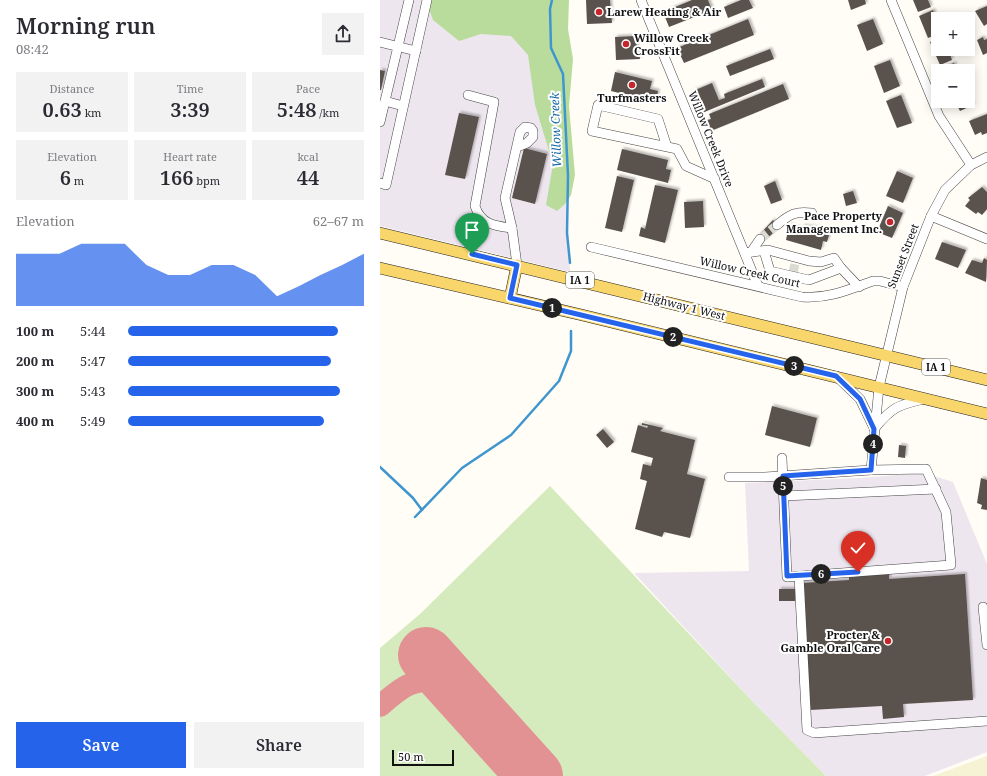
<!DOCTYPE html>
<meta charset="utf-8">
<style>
:root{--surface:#fff;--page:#f2f2f3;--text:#2b2b33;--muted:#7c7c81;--accent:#2563eb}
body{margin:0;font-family:"Noto Serif",serif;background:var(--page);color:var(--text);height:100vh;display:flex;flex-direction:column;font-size:15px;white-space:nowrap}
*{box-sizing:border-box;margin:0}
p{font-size:13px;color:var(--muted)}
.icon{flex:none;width:22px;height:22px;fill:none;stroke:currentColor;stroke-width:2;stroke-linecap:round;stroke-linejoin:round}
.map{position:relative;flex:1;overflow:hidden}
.drawer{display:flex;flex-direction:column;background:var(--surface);width:380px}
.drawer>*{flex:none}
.buttons{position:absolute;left:551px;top:12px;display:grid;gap:8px}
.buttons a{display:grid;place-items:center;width:44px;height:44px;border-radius:0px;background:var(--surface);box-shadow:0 2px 10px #0003;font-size:20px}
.scale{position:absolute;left:12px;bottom:10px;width:62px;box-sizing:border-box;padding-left:4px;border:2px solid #111;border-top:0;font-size:11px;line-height:14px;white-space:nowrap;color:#111;-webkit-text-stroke:3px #fff;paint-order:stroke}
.pin{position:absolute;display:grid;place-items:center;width:34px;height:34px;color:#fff;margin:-41px -17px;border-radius:50% 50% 50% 0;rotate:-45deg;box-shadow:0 0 4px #0007}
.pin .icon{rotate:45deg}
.km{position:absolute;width:20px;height:20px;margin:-10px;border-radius:50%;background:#222;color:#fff;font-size:11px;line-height:20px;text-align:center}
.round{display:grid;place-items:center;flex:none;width:42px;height:42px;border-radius:0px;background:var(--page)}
.head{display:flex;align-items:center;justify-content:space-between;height:68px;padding:0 16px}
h1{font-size:22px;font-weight:600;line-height:30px}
.stats{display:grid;grid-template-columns:repeat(3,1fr);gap:6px;height:68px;padding:4px 16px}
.stats div{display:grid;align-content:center;border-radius:0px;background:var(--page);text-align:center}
.stats b{font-size:20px;font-weight:600}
.stats small{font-size:11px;font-weight:400}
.stats p{font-size:11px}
.chart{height:112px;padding:8px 16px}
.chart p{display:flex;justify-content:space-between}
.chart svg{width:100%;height:72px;margin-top:4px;fill:var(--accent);opacity:.7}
.primary-button{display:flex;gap:8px;margin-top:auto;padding:8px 16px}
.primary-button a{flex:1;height:46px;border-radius:0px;background:var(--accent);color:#fff;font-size:16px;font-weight:600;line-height:46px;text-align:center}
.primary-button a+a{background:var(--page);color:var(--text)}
ul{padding:0 16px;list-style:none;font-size:13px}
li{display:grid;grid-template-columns:64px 48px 1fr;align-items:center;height:30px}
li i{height:10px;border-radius:5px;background:var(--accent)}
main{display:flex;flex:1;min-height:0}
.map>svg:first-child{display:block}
</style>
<main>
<section class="drawer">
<div class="head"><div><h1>Morning run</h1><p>08:42</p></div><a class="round"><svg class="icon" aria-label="share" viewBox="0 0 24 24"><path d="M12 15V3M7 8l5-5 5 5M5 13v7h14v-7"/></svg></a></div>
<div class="stats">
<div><p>Distance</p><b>0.63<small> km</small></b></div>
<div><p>Time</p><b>3:39</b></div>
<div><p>Pace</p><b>5:48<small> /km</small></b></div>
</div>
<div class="stats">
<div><p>Elevation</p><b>6<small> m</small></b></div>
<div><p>Heart rate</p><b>166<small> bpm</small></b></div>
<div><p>kcal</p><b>44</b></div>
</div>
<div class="chart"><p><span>Elevation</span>62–67 m</p>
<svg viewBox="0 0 160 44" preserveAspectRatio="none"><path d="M0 44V12L10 12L20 12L30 6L40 6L50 6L60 19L70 25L80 25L90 19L100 19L110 25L120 38L130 32L140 25L150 19L160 12V44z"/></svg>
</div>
<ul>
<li><b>100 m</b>5:44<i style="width:89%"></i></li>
<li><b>200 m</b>5:47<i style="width:86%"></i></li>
<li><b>300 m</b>5:43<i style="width:90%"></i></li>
<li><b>400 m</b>5:49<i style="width:83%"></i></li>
</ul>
<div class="primary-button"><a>Save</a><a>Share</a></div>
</section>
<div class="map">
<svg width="607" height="776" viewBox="0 0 607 776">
<defs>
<filter id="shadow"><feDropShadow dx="2" dy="-2" stdDeviation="1" flood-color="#0004"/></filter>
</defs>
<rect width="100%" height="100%" fill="#fffdf5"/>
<g fill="#eee6ef">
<path d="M 0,0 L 180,0 L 178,49 L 190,272 L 0,226 Z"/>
<path d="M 544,473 L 573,482 L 607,564 L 607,752 L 545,776 L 446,776 L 374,703 L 254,573 L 369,571 L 365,483 L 480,478 Z"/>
</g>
<path fill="#f6f3d4" d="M 607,756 L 607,776 L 553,776 Z"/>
<g fill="#d5ebbd">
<path d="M 170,486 L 374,703 L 446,776 L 181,776 L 60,643 L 0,697 L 0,648 L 40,614 Z"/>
<path d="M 37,690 L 52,693 L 60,699 L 129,776 L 0,776 L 0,715 L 26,692 Z"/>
</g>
<path fill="#b9dc9c" d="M 46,0 L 189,0 L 188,29 L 193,59 L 189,106 L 195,175 L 191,195 L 185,204 L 177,211 L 166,205 L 173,164 L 155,105 L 148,55 L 131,36 L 101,34 L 79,41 L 53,20 Z"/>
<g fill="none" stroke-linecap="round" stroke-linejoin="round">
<g stroke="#3f96cf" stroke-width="2.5">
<path d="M 172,0 L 170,9 L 171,48 L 183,74 L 188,176 L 187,233 L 190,263"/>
<path d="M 0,467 L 33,498 L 42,510"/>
<path d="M 35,517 L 82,468 L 131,435 L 179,381 L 191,351 L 191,331"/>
</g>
<path stroke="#e29292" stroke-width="22" d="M 0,706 C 27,682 30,682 66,677"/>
<path stroke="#e29292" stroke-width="56" d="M 46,655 L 155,776"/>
</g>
<g fill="#5a524d" filter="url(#shadow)">
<path d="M 206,0 L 230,0 L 232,23 L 207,24 Z"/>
<path d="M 312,0 L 328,0 L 332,10 L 289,27 L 283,12 Z"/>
<path d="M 361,0 L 369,0 L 373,8 L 348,18 L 344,7 Z"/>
<path d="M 468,0 L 485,0 L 486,4 L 471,10 Z"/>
<path d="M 533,0 L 548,0 L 551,7 L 538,12 Z"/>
<path d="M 607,6 L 607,24 L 604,26 L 595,11 Z"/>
<path d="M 553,10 L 558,23 L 558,34 L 548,38 L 539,16 Z"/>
<path d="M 368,19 L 374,35 L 304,63 L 297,48 Z"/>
<path d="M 493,19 L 503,44 L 487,51 L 477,25 Z"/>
<path d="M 256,36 L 257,52 L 259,52 L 260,59 L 236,60 L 235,37 Z"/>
<path d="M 603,37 L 604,40 L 607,39 L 607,53 L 603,55 L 597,40 Z"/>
<path d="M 558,39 L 558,49 L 568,49 L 572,60 L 560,65 L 550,42 Z"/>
<path d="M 390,49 L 394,59 L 350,76 L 346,66 Z"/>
<path d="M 510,60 L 520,86 L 504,93 L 494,66 Z"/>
<path d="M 574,63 L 577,71 L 563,71 L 561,68 Z"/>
<path d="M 0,70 L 5,71 L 1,90 L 0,90 Z"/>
<path d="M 235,72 L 272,81 L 270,89 L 278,91 L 276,102 L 231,91 Z"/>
<path d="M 382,79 L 385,87 L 322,113 L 313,91 L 332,83 L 339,100 L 345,98 L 344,94 Z"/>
<path d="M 403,84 L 409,99 L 331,131 L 327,120 L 331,119 L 329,114 Z"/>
<path d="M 588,94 L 593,105 L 580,111 L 575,101 L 588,101 Z"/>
<path d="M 521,95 L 532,123 L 517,128 L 506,101 Z"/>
<path d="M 79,113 L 99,117 L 85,179 L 65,175 Z"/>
<path d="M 607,114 L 607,133 L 602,135 L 601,132 L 595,135 L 589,121 Z"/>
<path d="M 144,148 L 167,154 L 155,204 L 132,198 Z"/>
<path d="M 242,149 L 288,160 L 286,169 L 291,170 L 288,183 L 237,170 Z"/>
<path d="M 517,171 L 533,178 L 523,203 L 506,196 Z"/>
<path d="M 237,176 L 254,180 L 242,232 L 225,228 Z"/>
<path d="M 395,181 L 402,200 L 391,204 L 384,186 Z"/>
<path d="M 275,185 L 298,190 L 285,243 L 259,236 L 261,227 L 265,229 Z"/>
<path d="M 602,187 L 607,192 L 607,209 L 602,215 L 598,212 L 596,214 L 585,206 L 590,200 L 588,198 Z"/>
<path d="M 473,191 L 477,203 L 466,206 L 463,194 Z"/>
<path d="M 323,201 L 324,227 L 305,228 L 304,202 Z"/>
<path d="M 508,206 L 523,213 L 512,238 L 497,232 Z"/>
<path d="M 393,220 L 399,228 L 383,242 L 378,236 Z"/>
<path d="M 409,225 L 422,229 L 423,226 L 444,229 L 443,233 L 449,235 L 447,242 L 443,241 L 441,250 L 406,240 Z"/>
<path d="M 562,242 L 586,250 L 578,268 L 555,259 Z"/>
<path d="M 604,258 L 607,260 L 606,282 L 585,273 L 592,260 L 602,263 Z"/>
<path d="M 392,406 L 437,418 L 430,447 L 385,435 Z"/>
<path d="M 262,423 L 283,428 L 280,431 L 315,440 L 307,474 L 325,479 L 310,538 L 284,532 L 282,537 L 255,529 L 267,481 L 260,479 L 263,464 L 271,466 L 273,458 L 251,452 L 258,425 L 267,428 L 268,426 L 262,425 Z"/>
<path d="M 223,429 L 234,442 L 227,448 L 216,435 Z"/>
<path d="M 519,445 L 526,446 L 525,458 L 518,457 Z"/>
<path d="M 601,478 L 607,480 L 607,510 L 601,509 L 602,505 L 597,503 Z"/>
<path d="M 509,574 L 509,579 L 585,574 L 593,700 L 523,704 L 524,717 L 503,719 L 502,706 L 430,710 L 422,583 L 469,580 L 469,576 Z"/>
<rect x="399" y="589" width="16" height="12"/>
</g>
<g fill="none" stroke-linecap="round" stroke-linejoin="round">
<g stroke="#dbdad3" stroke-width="9" stroke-dasharray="9 4.5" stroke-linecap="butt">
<path d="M 380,239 L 397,225"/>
<path d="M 413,273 L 416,259"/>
</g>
<defs>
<g id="minor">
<path d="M 261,0 L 378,286"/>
<path d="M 511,0 L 559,116 L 591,165"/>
<path d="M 0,42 L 36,51"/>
<path d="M 88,95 L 114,102 L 95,206 C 101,225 116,226 132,228"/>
<path d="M 5,101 L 23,106"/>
<path d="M 0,122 L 29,0"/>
<path d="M 137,147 L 147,143 L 153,137 L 153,131 L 151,128 L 145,127 L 140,132 L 125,198 L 132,228 L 137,265"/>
<path d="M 287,147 L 278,119 L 218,105 L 212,131 L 297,149 L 306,166 L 335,179"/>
<path d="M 0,183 L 6,185 L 47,0"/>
<path d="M 551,216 L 607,239"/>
<path d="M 397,225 C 410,214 415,211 432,213"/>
<path d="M 211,247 L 422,297 C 448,299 468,290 493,281 L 500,281 L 523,287"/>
<path d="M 384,251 L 390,271 L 429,280 L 461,268"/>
<path d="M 371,252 L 380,239"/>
<path d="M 365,253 L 388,250 L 429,261 L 441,262 L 454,258 L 461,268 L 479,287"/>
<path d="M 456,376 L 480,399 L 494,428"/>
<path d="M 494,429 C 512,407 518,405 544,399"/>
<path d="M 402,458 L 407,577 L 571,565 L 566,512 L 546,469 L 491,470"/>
<path d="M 349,477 L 385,477 L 491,470 L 499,387 L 523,287 L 551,216 L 565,190 L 591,165 L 607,157"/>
<path d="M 404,496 L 556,489"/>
<path d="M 419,576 L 427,730 L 434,733 L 607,721"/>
<path d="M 603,607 L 607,645"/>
</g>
<g id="major">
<path d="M 0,233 L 607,380"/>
<path d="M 0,268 L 202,315 L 607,414"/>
<path d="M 130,298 L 137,265"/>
</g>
</defs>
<use href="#minor" stroke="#444" stroke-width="10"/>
<use href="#major" stroke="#222" stroke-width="12"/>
<use href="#minor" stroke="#fff" stroke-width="9"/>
<use href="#major" stroke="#f9d66b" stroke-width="11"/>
</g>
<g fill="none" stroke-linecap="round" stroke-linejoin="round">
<defs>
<path id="route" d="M 92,254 L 137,265 L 130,298 L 456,376 L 480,399 L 494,429 L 491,470 L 403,476 L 407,576 L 478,572"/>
</defs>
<use href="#route" stroke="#fff" stroke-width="8"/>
<use href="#route" stroke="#2563eb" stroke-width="5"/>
</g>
<g fill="#c4262e" stroke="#fff" stroke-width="1.5">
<circle cx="219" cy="12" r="4"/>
<circle cx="246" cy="44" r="4"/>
<circle cx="252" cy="85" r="4"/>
<circle cx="510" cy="222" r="4"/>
<circle cx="508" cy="641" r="4"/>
</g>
<g text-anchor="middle" stroke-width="4" stroke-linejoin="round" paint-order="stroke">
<g fill="#fff" stroke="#585858" stroke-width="1">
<rect x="186" y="272" width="28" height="16" rx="3"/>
<rect x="542" y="359" width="28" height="16" rx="3"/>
</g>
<g font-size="10" font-weight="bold" fill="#111">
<text x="200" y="284">IA 1</text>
<text x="556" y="371">IA 1</text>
</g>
<g font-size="11" font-weight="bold" fill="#111" stroke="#fff" text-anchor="start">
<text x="227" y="16">Larew Heating &amp; Air</text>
<text x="254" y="42">Willow Creek<tspan x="254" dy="13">CrossFit</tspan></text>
<text x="252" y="102" text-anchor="middle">Turfmasters</text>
<text x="502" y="220" text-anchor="end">Pace Property<tspan x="502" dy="13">Management Inc.</tspan></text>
<text x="500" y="639" text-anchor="end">Procter &amp;<tspan x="500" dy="13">Gamble Oral Care</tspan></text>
</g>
<g font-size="11" fill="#111" stroke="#fff">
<text transform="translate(331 139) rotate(68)" y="4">Willow Creek Drive</text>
<text transform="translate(523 256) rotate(-69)" y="4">Sunset Street</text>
<text transform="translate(370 272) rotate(13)" y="4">Willow Creek Court</text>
<text transform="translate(304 306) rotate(14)" y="4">Highway 1 West</text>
</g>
<g font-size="12" font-style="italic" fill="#1768a6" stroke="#fff">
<text transform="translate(176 130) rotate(-92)" y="4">Willow Creek</text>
</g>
</g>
</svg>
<div class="buttons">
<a>+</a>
<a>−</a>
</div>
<div class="scale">50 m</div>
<div class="pin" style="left:92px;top:254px;background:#1e9e55"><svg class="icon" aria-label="arrive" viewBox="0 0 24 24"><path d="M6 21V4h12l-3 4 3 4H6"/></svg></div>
<div class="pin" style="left:478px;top:572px;background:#d93025"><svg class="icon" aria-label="check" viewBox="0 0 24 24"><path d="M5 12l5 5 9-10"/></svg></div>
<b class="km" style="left:172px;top:308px">1</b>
<b class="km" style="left:293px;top:337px">2</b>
<b class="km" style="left:414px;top:366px">3</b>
<b class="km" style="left:493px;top:444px">4</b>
<b class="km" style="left:403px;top:486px">5</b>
<b class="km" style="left:441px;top:574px">6</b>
</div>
</main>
